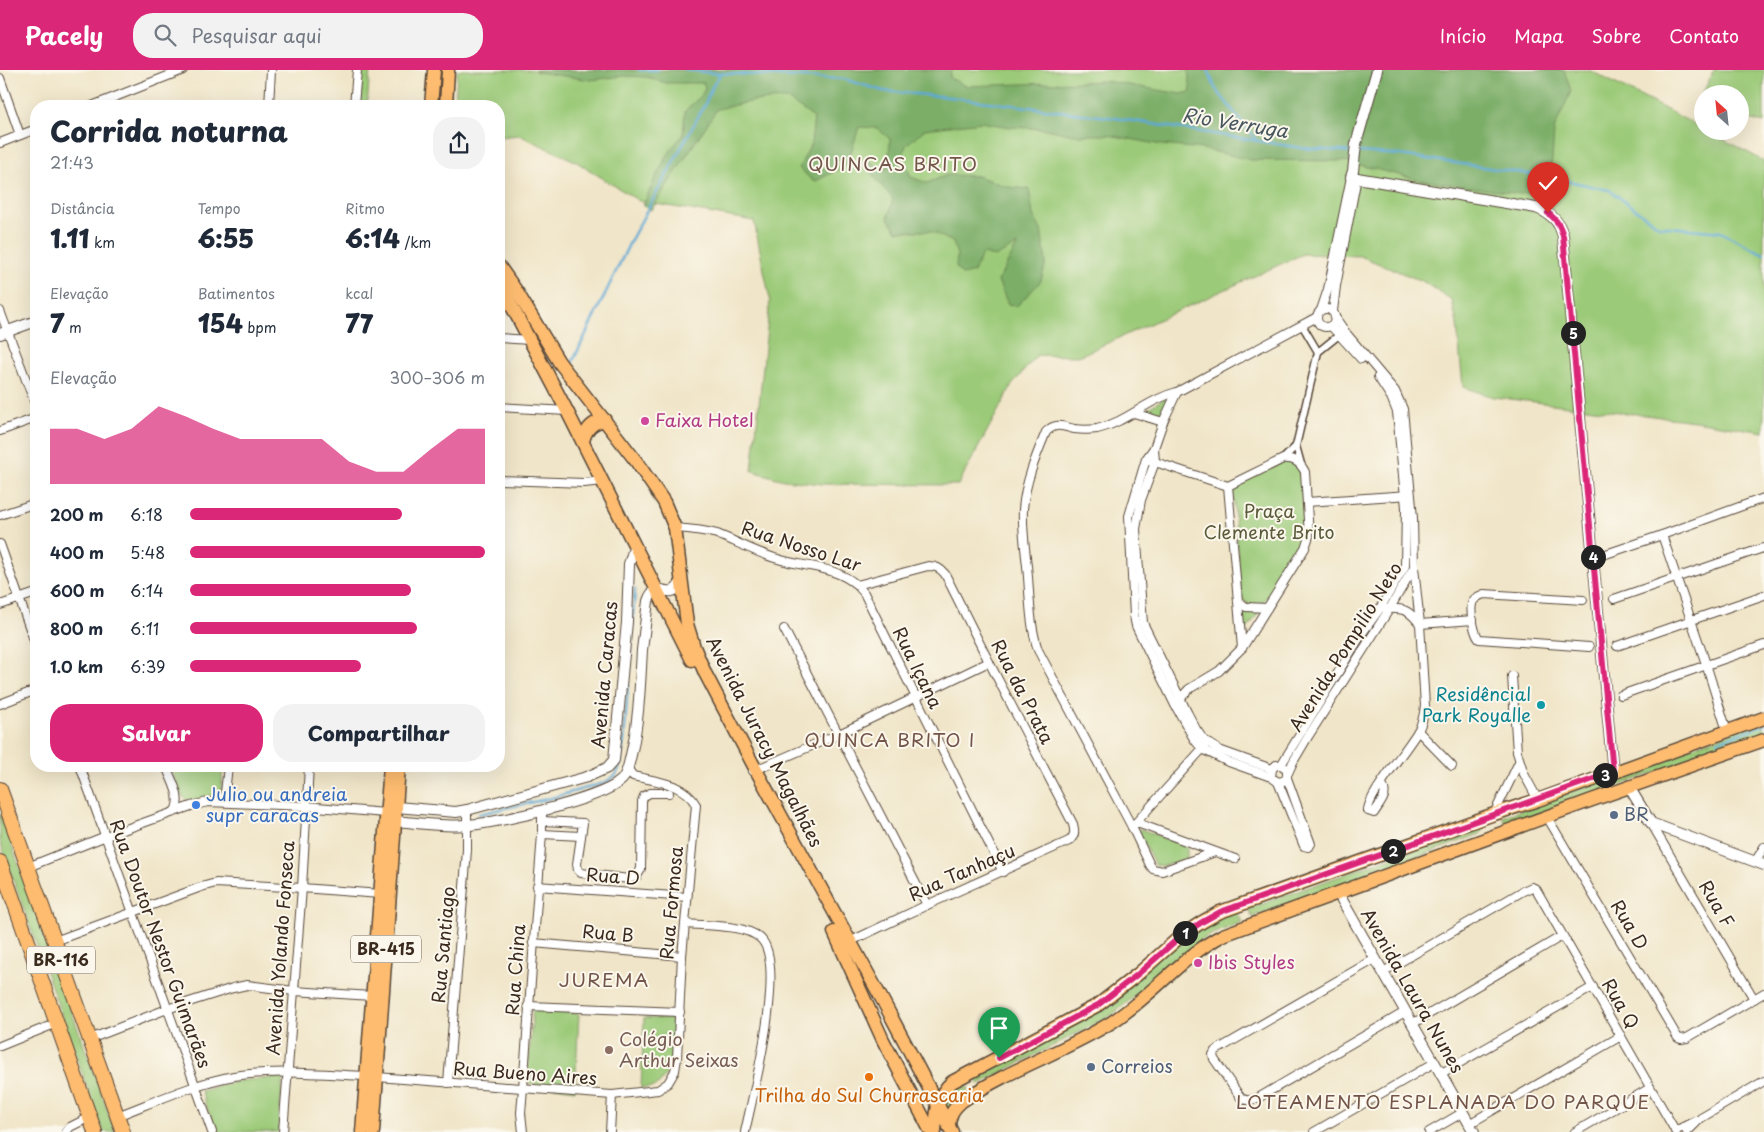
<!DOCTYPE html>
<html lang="pt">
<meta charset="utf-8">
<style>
:root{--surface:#fff;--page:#f2f2f3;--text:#1f2937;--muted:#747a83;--accent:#db2777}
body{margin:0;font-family:"Playpen Sans",sans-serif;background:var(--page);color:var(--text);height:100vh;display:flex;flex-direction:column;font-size:19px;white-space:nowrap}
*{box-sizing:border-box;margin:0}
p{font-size:16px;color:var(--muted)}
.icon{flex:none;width:28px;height:28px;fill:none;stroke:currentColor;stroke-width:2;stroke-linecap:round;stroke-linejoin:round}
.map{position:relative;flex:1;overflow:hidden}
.drawer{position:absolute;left:30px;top:30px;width:475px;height:672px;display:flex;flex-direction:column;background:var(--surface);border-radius:20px;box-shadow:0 5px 20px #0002}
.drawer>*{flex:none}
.needle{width:32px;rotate:333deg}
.fabs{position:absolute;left:1694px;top:15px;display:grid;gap:10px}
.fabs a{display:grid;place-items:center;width:55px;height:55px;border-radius:50%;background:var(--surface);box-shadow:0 5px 20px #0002;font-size:25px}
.pin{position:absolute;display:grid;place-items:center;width:42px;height:42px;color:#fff;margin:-51px -21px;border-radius:50% 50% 50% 0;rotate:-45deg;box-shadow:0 0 5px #0007}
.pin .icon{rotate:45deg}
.km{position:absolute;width:25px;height:25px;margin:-12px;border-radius:50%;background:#222;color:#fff;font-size:14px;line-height:25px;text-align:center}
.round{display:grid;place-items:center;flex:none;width:52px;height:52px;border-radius:20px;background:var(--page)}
.head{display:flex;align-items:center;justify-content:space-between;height:85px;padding:0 20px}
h1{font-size:28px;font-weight:800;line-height:38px}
.metrics{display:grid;grid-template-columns:repeat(3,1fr);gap:8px;height:85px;padding:5px 20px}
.metrics div{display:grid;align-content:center}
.metrics b{font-size:25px;font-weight:800}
.metrics small{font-size:14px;font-weight:400}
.metrics p{font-size:14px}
.chart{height:140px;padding:10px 20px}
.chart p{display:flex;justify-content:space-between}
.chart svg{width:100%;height:90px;margin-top:5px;fill:var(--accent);opacity:.7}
.primary-button{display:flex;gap:10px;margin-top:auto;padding:10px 20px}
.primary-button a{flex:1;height:58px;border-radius:20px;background:var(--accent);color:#fff;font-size:20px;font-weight:800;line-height:58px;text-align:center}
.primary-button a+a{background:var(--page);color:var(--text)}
ul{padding:0 20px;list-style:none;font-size:16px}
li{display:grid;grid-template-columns:80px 60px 1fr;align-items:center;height:38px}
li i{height:12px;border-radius:6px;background:var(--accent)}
header{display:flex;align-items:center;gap:30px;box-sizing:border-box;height:70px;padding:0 25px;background:var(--accent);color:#fff}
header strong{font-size:24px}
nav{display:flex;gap:28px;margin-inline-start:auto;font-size:18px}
.search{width:350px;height:45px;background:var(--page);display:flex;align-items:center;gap:12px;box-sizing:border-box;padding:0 18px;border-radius:20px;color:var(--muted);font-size:19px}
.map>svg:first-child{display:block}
</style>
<header>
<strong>Pacely</strong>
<div class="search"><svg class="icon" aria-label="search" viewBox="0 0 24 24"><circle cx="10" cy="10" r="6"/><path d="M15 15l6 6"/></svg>Pesquisar aqui</div>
<nav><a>Início</a><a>Mapa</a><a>Sobre</a><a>Contato</a></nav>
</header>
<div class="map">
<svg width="1764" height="1062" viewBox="0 0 1764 1062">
<rect width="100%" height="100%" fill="#fbf7ec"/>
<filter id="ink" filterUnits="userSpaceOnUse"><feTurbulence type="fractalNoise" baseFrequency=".02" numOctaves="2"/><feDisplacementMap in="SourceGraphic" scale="10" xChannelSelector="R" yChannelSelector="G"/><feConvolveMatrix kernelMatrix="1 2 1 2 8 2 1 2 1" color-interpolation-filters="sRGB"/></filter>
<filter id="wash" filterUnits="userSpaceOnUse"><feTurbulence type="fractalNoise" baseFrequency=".0096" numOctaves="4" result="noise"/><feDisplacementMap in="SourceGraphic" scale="20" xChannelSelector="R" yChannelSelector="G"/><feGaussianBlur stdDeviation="1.12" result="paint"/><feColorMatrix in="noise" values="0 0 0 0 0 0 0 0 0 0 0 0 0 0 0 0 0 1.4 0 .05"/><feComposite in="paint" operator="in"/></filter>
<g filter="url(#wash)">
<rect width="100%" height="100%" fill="#f0e5c8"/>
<g fill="#9bca78" stroke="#6b7a4b">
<path d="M 361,0 L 370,0 L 367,36 L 359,36 Z"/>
<path d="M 457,0 L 1589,0 L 1702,58 L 1702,61 L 1708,61 L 1764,91 L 1764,362 L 1695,351 L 1493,327 L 1463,317 L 1457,254 L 1452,230 L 1424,212 L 1360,186 L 1303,184 L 1079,286 L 1037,285 L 1012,315 L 958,415 L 823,414 L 784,410 L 752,401 L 770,230 L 754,151 L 639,131 L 575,91 L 519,65 L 499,67 L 499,36 L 455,36 Z"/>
<path d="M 1714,0 L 1764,0 L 1764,53 L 1740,47 L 1740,24 L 1702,24 L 1702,37 L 1697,35 Z"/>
<path d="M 1166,327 L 1168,328 L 1167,331 L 1157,347 L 1142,342 Z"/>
<path d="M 1285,391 L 1297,394 L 1300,401 L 1302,413 L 1304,471 L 1267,528 L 1258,536 L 1246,533 L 1241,527 L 1233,422 L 1237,415 Z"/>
<path d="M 1241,538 L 1250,542 L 1258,541 L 1258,544 L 1244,563 Z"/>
<path d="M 1764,650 L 1764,664 L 1508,755 L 1505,752 L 1503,747 Z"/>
<path d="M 169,696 L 223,696 L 221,722 L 220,724 L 207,726 L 188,731 L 180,724 Z"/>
<path d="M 0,743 L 109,1045 L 115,1062 L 103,1062 L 0,772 Z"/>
<path d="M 1482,755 L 1484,760 L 1480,764 L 1258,845 L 1252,847 L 1248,839 Z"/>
<path d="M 1141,759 L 1187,777 L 1187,788 L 1163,796 L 1155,795 L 1138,761 Z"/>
<path d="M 1238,838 L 1238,844 L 1242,852 L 1208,866 L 1195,875 L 1112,945 L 979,1014 L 973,1007 L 1062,956 L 1174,875 Z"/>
<path d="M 533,938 L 579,944 L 575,1020 L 527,1013 Z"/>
<path d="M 644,948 L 673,949 L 671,998 L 659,1014 L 654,1017 L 641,1018 Z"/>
<path d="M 283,1007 L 278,1062 L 216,1062 L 201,1021 L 238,1011 Z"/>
<path d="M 965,1007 L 964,1013 L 969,1019 L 955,1029 L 946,1044 L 943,1039 L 948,1023 Z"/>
</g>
<path fill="#7cae68" stroke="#5c6c43" d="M 534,0 L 951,0 L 950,8 L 966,16 L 1106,11 L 1181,24 L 1191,22 L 1188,0 L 1564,0 L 1571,21 L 1554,60 L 1552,90 L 1544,120 L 1521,124 L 1419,110 L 1343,91 L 1251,90 L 1203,79 L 1162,75 L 1109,65 L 1073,65 L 1047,59 L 1010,57 L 981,52 L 925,59 L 906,75 L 903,87 L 911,107 L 927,113 L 947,105 L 977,106 L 1008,117 L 1029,119 L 1033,145 L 1041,160 L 1046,192 L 1041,211 L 1017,236 L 1008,234 L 998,211 L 1017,175 L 995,187 L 982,184 L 974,202 L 962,205 L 956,197 L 957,185 L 953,172 L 930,161 L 897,161 L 888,148 L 893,129 L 872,104 L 864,88 L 885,101 L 889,90 L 890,69 L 877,58 L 859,57 L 847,95 L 814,112 L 799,98 L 811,74 L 814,48 L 787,29 L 754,31 L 717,39 L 651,140 L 643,136 C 652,115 666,81 683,65 L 685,41 L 701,26 L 705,19 L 704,13 L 666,13 L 647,7 L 624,6 L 591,10 L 537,2 Z"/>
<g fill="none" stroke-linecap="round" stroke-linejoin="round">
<g stroke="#5ca9d5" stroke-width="2.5">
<path d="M 639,0 L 658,0"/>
<path d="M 686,0 L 713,3 L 844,9 L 883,21 L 949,27 L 1115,48 L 1302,78 L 1353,82"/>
<path d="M 1208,0 L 1215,18 L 1256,70"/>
<path d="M 1359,82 L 1400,85 L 1550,107 L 1609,120 L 1659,156 L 1721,162 L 1764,184"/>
<path d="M 572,293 L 632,168 L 705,34 L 712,17 L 721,3"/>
<path d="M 1718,671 L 1764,655"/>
<path d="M 479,744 L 551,728 L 604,713 L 616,705 L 620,696 L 624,670 L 635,519"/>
</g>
</g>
</g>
<g filter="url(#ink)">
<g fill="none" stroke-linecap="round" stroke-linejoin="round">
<defs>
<g id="pedestrian">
<path d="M 1302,255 L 1318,282 L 1339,265"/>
<path d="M 1296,376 L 1318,282"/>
<path d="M 1283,389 L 1296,376 L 1301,394"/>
</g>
<g id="minor">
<path d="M 0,8 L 20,65"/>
<path d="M 92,36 L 183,0"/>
<path d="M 269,36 L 271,0"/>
<path d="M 354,36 L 357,0"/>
<path d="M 0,73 L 36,59"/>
<circle cx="1326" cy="248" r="9"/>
<path d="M 1321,240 L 1328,219 L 1351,107"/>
<path d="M 0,241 L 36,336"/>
<path d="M 1333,241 L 1336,216 L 1357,107"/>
<path d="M 1331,256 L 1361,289"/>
<path d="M 499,268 L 530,270"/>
<path d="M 1177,322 C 1148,329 1127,352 1097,359 C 1090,360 1082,360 1074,359 C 1063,356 1055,352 1046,362 C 1036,386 1025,413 1023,439 C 1022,458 1025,477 1027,496 C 1030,524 1029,553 1038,580 L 1132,757 L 1150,795 L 1153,799 L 1162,801 L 1215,782"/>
<path d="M 499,337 L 567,341"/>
<path d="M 1134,343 L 1163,352"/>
<path d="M 0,361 L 36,348"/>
<path d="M 1154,378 L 1155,392 L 1141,430 L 1136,459 L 1143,553 L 1188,644 L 1196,659 L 1203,669 L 1219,680 L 1272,699"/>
<path d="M 1152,391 L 1228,416"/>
<path d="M 499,410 L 584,413 L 603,411"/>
<path d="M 1228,416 L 1242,578"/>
<path d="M 1307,432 L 1409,425"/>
<path d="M 0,445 L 36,433"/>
<path d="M 675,458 C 689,459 703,460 717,464 C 737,472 757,483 778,489 C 806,498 833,495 857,515 L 928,496 C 936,496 940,498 945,504 L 989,592 L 1073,754 C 1075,762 1075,766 1069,771 L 927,835 L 849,872"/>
<path d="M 1662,465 L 1706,594 L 1727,661"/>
<path d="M 0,474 L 36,576"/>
<path d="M 1606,484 L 1662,465 L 1764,428"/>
<path d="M 1414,497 L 1420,554 L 1473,550"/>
<path d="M 857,515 L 864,523 L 1003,802"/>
<path d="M 1614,529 L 1763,478"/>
<path d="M 1583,530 L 1484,524 C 1479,526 1473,528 1472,534 C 1470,542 1474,563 1479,569 L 1589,577"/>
<path d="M 1238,531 L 1246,537 L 1267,538"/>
<path d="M 0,535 L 36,523"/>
<path d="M 784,559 L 927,835"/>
<path d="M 1617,576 L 1764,525"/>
<path d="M 1512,606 L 1517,682 L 1524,704 L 1538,730"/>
<path d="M 1621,625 L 1764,575"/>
<path d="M 1178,631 L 1189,619 L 1219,601 L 1242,578 L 1305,478 L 1309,466 L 1305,402 C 1300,392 1294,388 1283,389 L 1228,416"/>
<path d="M 0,634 L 36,620"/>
<path d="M 1418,661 L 1452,696"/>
<path d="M 1281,695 L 1363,562 L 1379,540 L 1405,496 L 1406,438 L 1397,342 L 1391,327 L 1378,307"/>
<path d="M 80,696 L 212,1062"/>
<path d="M 166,696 C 171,710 184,729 174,742"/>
<path d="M 753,701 L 839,664 L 989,592"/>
<path d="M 1288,703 L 1293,692 L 1309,665 L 1390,538 L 1414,497 L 1413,448 L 1403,339 L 1395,321 L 1346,263 L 1335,247"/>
<path d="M 1271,707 L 1272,699 L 1276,695 L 1281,695 L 1287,699 L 1287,708 L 1283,711 L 1278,712 L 1271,707 L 1226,691 L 1202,679 L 1194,669 L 1175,635 L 1136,556 L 1134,546 L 1129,446 L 1146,389 L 1154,378 L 1163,352 L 1177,322 L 1317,247"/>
<path d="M 1278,712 L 1304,776 L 1308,777 L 1311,774 L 1287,708"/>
<path d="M 1381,714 C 1390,724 1380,733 1374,743 L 1368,741 C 1366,727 1411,675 1419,659 C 1423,651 1424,644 1425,636 L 1420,554 C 1409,540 1404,538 1386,539"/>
<path d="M 224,732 L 228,696"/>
<path d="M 1494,744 L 1519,692"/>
<path d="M 1547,747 L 1678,968 L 1681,969 L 1687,968 L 1764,923"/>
<path d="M 542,751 L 583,753 L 577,794 L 578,800 L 581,803 L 629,809 L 637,806 L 641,799 L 642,731 L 644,726 L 650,723 L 669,723"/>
<path d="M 1137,753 L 1235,789"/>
<path d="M 1651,753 L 1754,929"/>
<path d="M 1132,757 L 1204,677"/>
<path d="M 542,764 L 581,766"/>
<path d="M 1755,792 L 1764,777"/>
<path d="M 28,797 L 106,766 L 191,736 L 208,732 L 306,736 L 385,743"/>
<path d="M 537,816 L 687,827"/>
<path d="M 686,854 C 707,856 744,854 760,868 C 788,892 752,1028 745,1062"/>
<path d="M 55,871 L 201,817 L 216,813 L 302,818 L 380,824"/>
<path d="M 533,873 L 682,886"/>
<path d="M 1375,889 L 1215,981 L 1213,985 L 1214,989 L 1241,1028 C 1247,1032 1252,1030 1258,1028 L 1405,942"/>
<path d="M 1383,902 L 1523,821 L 1532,817 L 1536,819 L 1676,1062"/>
<path d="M 528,936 L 680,942"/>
<path d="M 1412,954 L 1562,866"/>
<path d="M 90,969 L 167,939 L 233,918 L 247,915 L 294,921 L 372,926"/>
<path d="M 0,976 L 57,953"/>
<path d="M 1440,1004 L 1593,917"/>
<path d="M 377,1007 L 612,1025 L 658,1020 L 668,1013 L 675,1001 L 677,988 L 682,886 L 696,735 C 684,713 656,711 633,706 L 628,699"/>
<path d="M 448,1013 L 467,780 L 467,740"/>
<path d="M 117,1046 C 154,1032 195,1013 234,1006 C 275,999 324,1004 365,1006"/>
<path d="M 1469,1054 L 1621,966"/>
<path d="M 1675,1061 L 1695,1051"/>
<path d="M 66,1062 L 70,1057 L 90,1047"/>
<path d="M 283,1062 L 302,818 L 309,696"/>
<path d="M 523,1062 L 521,1043 L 523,1018 L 542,764 L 542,741"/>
<path d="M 610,1062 L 612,1025"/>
<path d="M 1314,1062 L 1434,993"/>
<path d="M 1429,1062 L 1462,1043"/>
<path d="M 1575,1062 L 1650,1018"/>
<path d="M 1687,1062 L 1701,1048 L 1764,1011"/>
</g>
<g id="tertiary">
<path d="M 1377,0 L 1356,74 L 1353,101 L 1351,107 L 1536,138 C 1551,144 1559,150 1563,166 L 1613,703"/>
<path d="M 0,264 L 36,251"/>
<path d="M 1629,717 L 1651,753 L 1764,795"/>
<path d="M 396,737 L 456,742 L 467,740 L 587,707 L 607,698 L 614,690 L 627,552 L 629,494 L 635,475"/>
<path d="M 395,751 C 421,753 452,758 478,754 C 504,751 612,727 624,707 C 628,700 629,693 631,685 C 639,651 640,615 642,580 C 644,564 646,547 648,531 C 650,525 652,522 658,519 C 669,522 675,524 681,512"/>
<path d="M 1338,823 L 1474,1062"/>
</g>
<g id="primary">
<path d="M 431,36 L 434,0"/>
<path d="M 446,36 L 448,0"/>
<path d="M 499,196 L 517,222 L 559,292 L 636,391 L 664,432 L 675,458 L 687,554 L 694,577 L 705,603 L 756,700 L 883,931 L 952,1062"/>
<path d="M 499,212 L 567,341 L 692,590"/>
<path d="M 583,371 C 586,359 592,352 605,350"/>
<path d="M 834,862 L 883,970 L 931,1062"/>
<path d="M 949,1057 C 949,1045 953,1039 962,1031 C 1009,999 1064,982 1112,952 C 1152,926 1181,887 1223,865 L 1592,730 L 1764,670"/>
<path d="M 362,1062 L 390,696"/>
<path d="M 373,1062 L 399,696"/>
<path d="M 935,1062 C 936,1043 937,1025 952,1012 L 1098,935 L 1138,904 L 1182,865 L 1202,852 L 1220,842 L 1494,744 L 1538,730 L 1764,648"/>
</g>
<g id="trunk">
<path d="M 0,719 L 123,1062"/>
<path d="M 0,792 L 95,1062"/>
</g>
</defs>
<use href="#pedestrian" stroke="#564638" stroke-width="9"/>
<use href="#minor" stroke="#564638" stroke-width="10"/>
<use href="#tertiary" stroke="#564638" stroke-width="12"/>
<use href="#primary" stroke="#564638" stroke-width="15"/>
<use href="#trunk" stroke="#564638" stroke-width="16"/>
<use href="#pedestrian" stroke="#fff" stroke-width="6"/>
<use href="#minor" stroke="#fff" stroke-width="8"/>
<use href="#tertiary" stroke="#fff" stroke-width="10"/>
<use href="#primary" stroke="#fdbc70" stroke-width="12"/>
<use href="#trunk" stroke="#fdbc70" stroke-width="14"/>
</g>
</g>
<g fill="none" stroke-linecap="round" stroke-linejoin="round" filter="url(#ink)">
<defs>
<path id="route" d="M 999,988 L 1098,935 L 1138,904 L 1182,865 L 1202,852 L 1220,842 L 1613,702 L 1563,166 C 1560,155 1557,150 1548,143"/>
</defs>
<use href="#route" stroke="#fff" stroke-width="10"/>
<use href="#route" stroke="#db2777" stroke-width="6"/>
</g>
<g fill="#d1479c" stroke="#fbf7ec" stroke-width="2">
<circle cx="645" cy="351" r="5"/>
<circle cx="1198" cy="893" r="5"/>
</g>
<circle fill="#0f9aa8" stroke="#fbf7ec" stroke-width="2" cx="1541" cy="635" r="5"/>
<circle fill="#3f7fe0" stroke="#fbf7ec" stroke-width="2" cx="196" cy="735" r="5"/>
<g fill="#5c6f8a" stroke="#fbf7ec" stroke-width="2">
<circle cx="1614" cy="745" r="5"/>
<circle cx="1091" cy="997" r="5"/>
</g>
<circle fill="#8d6e63" stroke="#fbf7ec" stroke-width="2" cx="609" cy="980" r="5"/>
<circle fill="#e8710a" stroke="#fbf7ec" stroke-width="2" cx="869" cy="1007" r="5"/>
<g text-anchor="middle" stroke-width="4" stroke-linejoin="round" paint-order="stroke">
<g fill="#fbf7ec" stroke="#75685c" stroke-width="1">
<rect x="351" y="865.5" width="70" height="27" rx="4"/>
<rect x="27" y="876.5" width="68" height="27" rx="4"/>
</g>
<g font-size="16" font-weight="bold" fill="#3b2a1e">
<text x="386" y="885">BR-415</text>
<text x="61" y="896">BR-116</text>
</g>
<g font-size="18" fill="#b23c85" stroke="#fbf7ec" text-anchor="start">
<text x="655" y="357">Faixa Hotel</text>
<text x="1208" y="899">Ibis Styles</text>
</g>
<g font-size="18" fill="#585a39" stroke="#fbf7ec">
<text x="1269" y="448">Praça<tspan x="1269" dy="21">Clemente Brito</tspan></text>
</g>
<g font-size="18" fill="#3b2a1e" stroke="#fbf7ec">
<text transform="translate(801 477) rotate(18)" y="6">Rua Nosso Lar</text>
<text transform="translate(1346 577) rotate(-58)" y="6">Avenida Pompilio Neto</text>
<text transform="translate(917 598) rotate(64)" y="6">Rua Içana</text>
<text transform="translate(605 605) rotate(-85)" y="6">Avenida Caracas</text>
<text transform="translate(1022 622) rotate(63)" y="6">Rua da Prata</text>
<text transform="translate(764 672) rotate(63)" y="6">Avenida Juracy Magalhães</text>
<text transform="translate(962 803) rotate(-24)" y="6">Rua Tanhaçu</text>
<text transform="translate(613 807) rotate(4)" y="6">Rua D</text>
<text transform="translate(672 833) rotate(-85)" y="6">Rua Formosa</text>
<text transform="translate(1716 834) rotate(60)" y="6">Rua F</text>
<text transform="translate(1629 855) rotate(59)" y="6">Rua D</text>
<text transform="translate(608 864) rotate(5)" y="6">Rua B</text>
<text transform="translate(160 874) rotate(70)" y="6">Rua Doutor Nestor Guimarães</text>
<text transform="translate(444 875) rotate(-85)" y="6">Rua Santiago</text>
<text transform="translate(281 878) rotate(-86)" y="6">Avenida Yolando Fonseca</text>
<text transform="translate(516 900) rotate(-86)" y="6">Rua China</text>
<text transform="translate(1412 921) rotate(60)" y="6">Avenida Laura Nunes</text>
<text transform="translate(1620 934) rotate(60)" y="6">Rua Q</text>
<text transform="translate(525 1004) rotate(4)" y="6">Rua Bueno Aires</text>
</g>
<g font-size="18" fill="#0d838f" stroke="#fbf7ec" text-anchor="end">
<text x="1531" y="631">Residêncial<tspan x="1531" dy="21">Park Royalle</tspan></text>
</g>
<g font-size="18" fill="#366cbe" stroke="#fbf7ec" text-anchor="start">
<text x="206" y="731">Julio ou andreia<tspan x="206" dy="21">supr caracas</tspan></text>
</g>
<g font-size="18" fill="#4e5e75" stroke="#fbf7ec" text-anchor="start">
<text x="1624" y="751">BR</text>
<text x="1101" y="1003">Correios</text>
</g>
<g font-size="18" fill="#785e54" stroke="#fbf7ec" text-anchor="start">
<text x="619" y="976">Colégio<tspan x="619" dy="21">Arthur Seixas</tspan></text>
</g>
<g font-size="18" fill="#c56008" stroke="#fbf7ec">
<text x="869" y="1032">Trilha do Sul Churrascaria</text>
</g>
<g font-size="19" font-style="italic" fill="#47565e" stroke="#fbf7ec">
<text transform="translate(1235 53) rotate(9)" y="7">Rio Verruga</text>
</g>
<g font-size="19" letter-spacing="1" fill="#735549" stroke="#fbf7ec">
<text x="893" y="101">QUINCAS BRITO</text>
<text x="890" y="677">QUINCA BRITO I</text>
<text x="604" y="917">JUREMA</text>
<text x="1443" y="1039">LOTEAMENTO ESPLANADA DO PARQUE</text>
</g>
</g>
</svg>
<div class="fabs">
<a><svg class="needle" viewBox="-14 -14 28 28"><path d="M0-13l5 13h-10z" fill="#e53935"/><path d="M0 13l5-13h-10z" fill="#747a83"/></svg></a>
</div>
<div class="pin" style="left:999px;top:988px;background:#1e9e55"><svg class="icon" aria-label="arrive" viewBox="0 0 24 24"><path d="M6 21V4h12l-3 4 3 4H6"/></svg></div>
<div class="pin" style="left:1548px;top:143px;background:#d93025"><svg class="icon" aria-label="check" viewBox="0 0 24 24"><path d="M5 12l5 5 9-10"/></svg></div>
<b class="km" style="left:1185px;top:863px">1</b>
<b class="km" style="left:1393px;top:781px">2</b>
<b class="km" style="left:1605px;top:705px">3</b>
<b class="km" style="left:1593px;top:487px">4</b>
<b class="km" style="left:1573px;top:263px">5</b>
<section class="drawer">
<div class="head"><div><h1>Corrida noturna</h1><p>21:43</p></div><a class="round"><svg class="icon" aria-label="share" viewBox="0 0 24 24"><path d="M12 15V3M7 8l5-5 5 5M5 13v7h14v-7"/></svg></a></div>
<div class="metrics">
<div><p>Distância</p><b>1.11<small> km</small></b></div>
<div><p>Tempo</p><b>6:55</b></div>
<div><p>Ritmo</p><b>6:14<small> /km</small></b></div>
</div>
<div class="metrics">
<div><p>Elevação</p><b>7<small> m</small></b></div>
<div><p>Batimentos</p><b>154<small> bpm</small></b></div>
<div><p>kcal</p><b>77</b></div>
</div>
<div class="chart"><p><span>Elevação</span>300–306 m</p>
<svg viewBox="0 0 160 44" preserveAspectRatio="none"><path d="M0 44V17L10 17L20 22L30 17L40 6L50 11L60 17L70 22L80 22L90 22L100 22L110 33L120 38L130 38L140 27L150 17L160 17V44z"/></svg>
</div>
<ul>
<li><b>200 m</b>6:18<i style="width:72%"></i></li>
<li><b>400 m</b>5:48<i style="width:100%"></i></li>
<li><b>600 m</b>6:14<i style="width:75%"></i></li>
<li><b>800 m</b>6:11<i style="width:77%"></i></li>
<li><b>1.0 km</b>6:39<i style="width:58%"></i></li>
</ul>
<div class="primary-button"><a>Salvar</a><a>Compartilhar</a></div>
</section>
</div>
